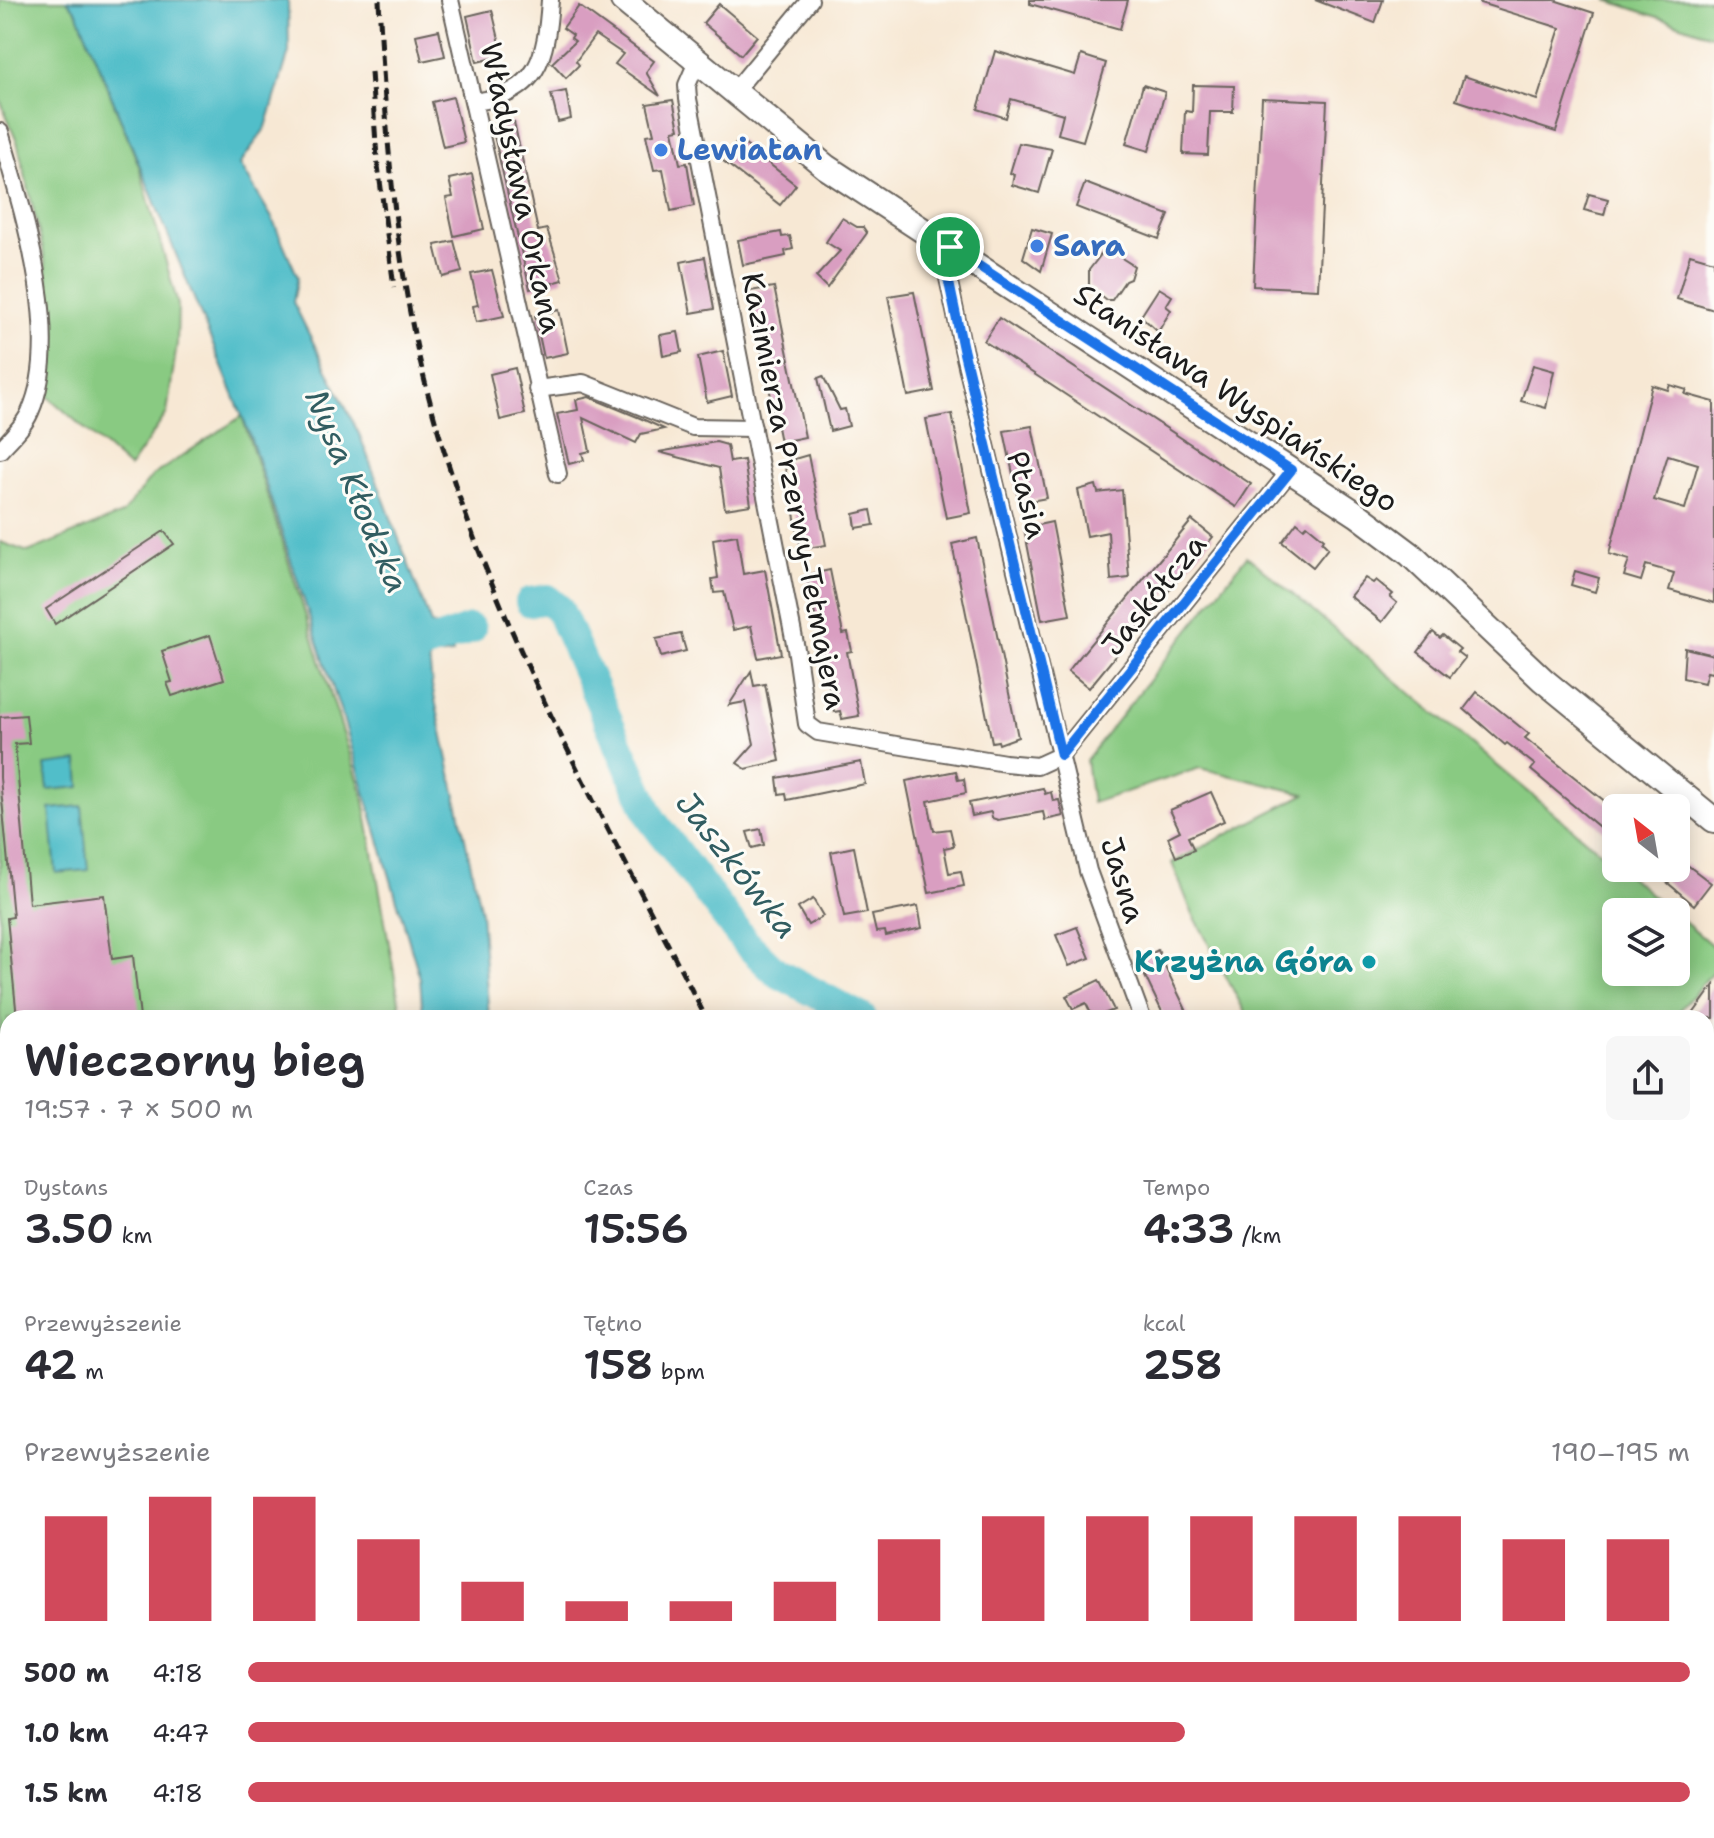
<!DOCTYPE html>
<html lang="pl">
<meta charset="utf-8">
<style>
:root{--surface:#fff;--page:#f7f7f7;--text:#2b2b33;--muted:#7c7c81;--accent:#d1495b}
body{margin:0;font-family:"Shantell Sans",sans-serif;background:var(--page);color:var(--text);height:100vh;display:flex;flex-direction:column;font-size:30px;white-space:nowrap}
*{box-sizing:border-box;margin:0}
p{font-size:26px;color:var(--muted)}
.icon{flex:none;width:44px;height:44px;fill:none;stroke:currentColor;stroke-width:2;stroke-linecap:round;stroke-linejoin:round}
.map{position:relative;flex:1;overflow:hidden}
.details{position:absolute;left:0px;top:1010px;width:1714px;height:828px;display:flex;flex-direction:column;background:var(--surface);border-radius:24px 24px 0 0;box-shadow:0 4px 20px #0003}
.details>*{flex:none}
.needle{width:52px;rotate:329deg}
.tools{position:absolute;left:1602px;top:794px;display:grid;gap:16px}
.tools a{display:grid;place-items:center;width:88px;height:88px;border-radius:12px;background:var(--surface);box-shadow:0 4px 20px #0003;font-size:40px}
.pin{position:absolute;display:grid;place-items:center;width:68px;height:68px;color:#fff;margin:-34px;border:4px solid #fff;border-radius:50%;box-shadow:0 2px 8px #0007}
.round{display:grid;place-items:center;flex:none;width:84px;height:84px;border-radius:12px;background:var(--page)}
.overview{display:flex;align-items:center;justify-content:space-between;height:136px;padding:0 24px}
h1{font-size:44px;font-weight:600;line-height:60px}
.metrics{display:grid;grid-template-columns:repeat(3,1fr);gap:12px;height:136px;padding:8px 24px}
.metrics div{display:grid;align-content:center}
.metrics b{font-size:40px;font-weight:600}
.metrics small{font-size:22px;font-weight:400}
.metrics p{font-size:22px}
.chart{height:224px;padding:16px 24px}
.chart p{display:flex;justify-content:space-between}
.chart svg{width:100%;height:144px;margin-top:8px;stroke:var(--accent);stroke-width:6}
ul{padding:0 24px;list-style:none;font-size:26px}
li{display:grid;grid-template-columns:128px 96px 1fr;align-items:center;height:60px}
li i{height:20px;border-radius:10px;background:var(--accent)}
.map>svg:first-child{display:block}
</style>
<div class="map">
<svg width="1714" height="1838" viewBox="0 0 1714 1838">
<rect width="100%" height="100%" fill="#fdfcf7"/>
<filter id="ink" filterUnits="userSpaceOnUse"><feTurbulence type="fractalNoise" baseFrequency=".0125" numOctaves="2"/><feDisplacementMap in="SourceGraphic" scale="16" xChannelSelector="R" yChannelSelector="G"/><feConvolveMatrix kernelMatrix="1 2 1 2 8 2 1 2 1" color-interpolation-filters="sRGB"/></filter>
<filter id="wash" filterUnits="userSpaceOnUse"><feTurbulence type="fractalNoise" baseFrequency=".006" numOctaves="4" result="noise"/><feDisplacementMap in="SourceGraphic" scale="32" xChannelSelector="R" yChannelSelector="G"/><feGaussianBlur stdDeviation="1.8" result="paint"/><feColorMatrix in="noise" values="0 0 0 0 0 0 0 0 0 0 0 0 0 0 0 0 0 1.4 0 .05"/><feComposite in="paint" operator="in"/></filter>
<g filter="url(#wash)">
<rect width="100%" height="100%" fill="#f7e8d4"/>
<g fill="#89ca82" stroke="#52734f" stroke-width="2">
<path d="M 0,0 L 67,0 L 77,12 L 139,166 L 178,305 L 177,344 L 167,413 L 129,468 L 44,393 L 56,335 L 43,249 L 17,141 L 0,100 Z"/>
<path d="M 1607,0 L 1714,0 L 1714,36 Z"/>
<path d="M 242,416 L 363,795 L 402,1018 L 8,1018 L 8,1154 L 0,1155 L 0,542 L 28,552 L 122,514 L 152,476 Z"/>
<path d="M 1247,556 L 1672,912 L 1616,912 L 1616,972 L 1676,972 L 1676,915 L 1714,947 L 1714,970 L 1677,1014 L 1680,1018 L 1248,1018 L 1191,910 L 1172,863 L 1305,794 L 1200,768 L 1092,803 L 1086,760 Z"/>
<path d="M 1706,1038 L 1714,1045 L 1714,1775 L 1706,1769 Z"/>
<path d="M 8,1188 L 8,1695 L 0,1693 L 0,1189 Z"/>
<path d="M 0,1815 L 8,1818 L 8,1830 L 39,1830 L 59,1838 L 0,1838 Z"/>
<path d="M 296,1830 L 503,1830 L 503,1838 L 282,1838 Z"/>
<path d="M 567,1830 L 726,1830 L 728,1838 L 568,1838 Z"/>
</g>
<g fill="#6eae70" stroke="#456546" stroke-width="2">
<path d="M 0,1693 L 8,1695 L 8,1818 L 0,1815 Z"/>
<path d="M 39,1830 L 296,1830 L 282,1838 L 59,1838 Z"/>
</g>
<g fill="#51bec9" stroke="#366d72" stroke-width="2">
<path d="M 67,0 L 288,0 L 289,52 L 266,127 L 240,164 L 272,218 L 298,277 L 293,302 L 360,436 L 431,624 L 446,631 L 453,654 L 429,657 L 432,686 L 481,912 L 489,1018 L 423,1018 L 420,978 L 345,725 L 249,433 L 77,12 Z"/>
<path d="M 78,761 L 80,787 L 48,790 L 45,765 Z"/>
<path d="M 82,806 L 88,870 L 56,873 L 50,809 Z"/>
<path d="M 503,1830 L 567,1830 L 568,1838 L 503,1838 Z"/>
</g>
<g fill="none" stroke-linecap="round" stroke-linejoin="round">
<g stroke="#51bec9" stroke-width="30">
<path d="M 530,602 L 547,599 L 559,609 L 652,820 L 745,942 L 776,972 L 862,1018"/>
<path d="M 412,650 L 471,629"/>
<path d="M 1706,1804 L 1714,1809"/>
</g>
</g>
<g id="blocks">
<g fill="#d99ec1" fill-rule="evenodd">
<path d="M 1030,0 L 1128,0 L 1120,29 L 1030,4 Z"/>
<path d="M 1315,0 L 1383,0 L 1375,23 Z"/>
<path d="M 1480,0 L 1554,0 L 1594,13 L 1556,132 L 1456,100 L 1464,76 L 1537,100 L 1560,28 L 1480,3 Z"/>
<path d="M 719,4 L 757,36 L 741,55 L 703,23 Z"/>
<path d="M 579,6 L 654,61 L 646,72 L 660,96 L 615,64 L 623,54 L 595,35 L 576,61 L 579,65 L 566,78 L 552,63 L 575,41 L 571,38 L 573,35 L 563,28 Z"/>
<path d="M 492,10 L 503,56 L 477,62 L 467,16 Z"/>
<path d="M 439,30 L 445,56 L 422,61 L 416,35 Z"/>
<path d="M 995,51 L 1075,75 L 1081,55 L 1106,63 L 1083,141 L 1058,134 L 1063,114 L 1011,99 L 1006,118 L 978,109 Z"/>
<path d="M 1143,85 L 1165,92 L 1149,151 L 1126,144 Z"/>
<path d="M 1193,85 L 1234,86 L 1233,112 L 1210,112 L 1208,155 L 1183,154 L 1185,111 L 1192,112 Z"/>
<path d="M 566,91 L 571,119 L 558,122 L 551,94 Z"/>
<path d="M 453,97 L 464,142 L 443,147 L 432,102 Z"/>
<path d="M 1262,98 L 1327,101 L 1318,289 L 1253,286 Z"/>
<path d="M 673,100 L 679,129 L 673,130 L 680,164 L 687,163 L 694,206 L 671,211 L 663,169 L 654,170 L 646,135 L 654,134 L 647,104 Z"/>
<path d="M 514,122 L 538,231 L 547,229 L 563,280 L 530,289 L 492,127 Z"/>
<path d="M 739,140 L 796,185 L 780,205 L 722,160 Z"/>
<path d="M 1019,143 L 1052,149 L 1039,193 L 1012,185 L 1014,174 L 1010,173 Z"/>
<path d="M 472,174 L 484,229 L 454,236 L 446,198 L 453,197 L 449,179 Z"/>
<path d="M 1085,183 L 1169,215 L 1159,239 L 1076,207 Z"/>
<path d="M 1589,194 L 1608,199 L 1604,215 L 1584,210 Z"/>
<path d="M 842,218 L 857,227 L 863,227 L 867,233 L 827,288 L 816,277 L 840,251 L 826,242 Z"/>
<path d="M 1032,228 L 1052,234 L 1041,271 L 1023,258 Z"/>
<path d="M 781,232 L 782,237 L 790,236 L 793,249 L 785,251 L 786,256 L 743,265 L 738,240 Z"/>
<path d="M 454,241 L 462,272 L 443,277 L 435,245 Z"/>
<path d="M 1106,248 L 1134,266 L 1130,279 L 1125,281 L 1112,300 L 1106,300 L 1089,286 L 1089,270 Z"/>
<path d="M 1690,254 L 1714,261 L 1714,310 L 1677,299 Z"/>
<path d="M 705,257 L 714,309 L 691,313 L 681,262 Z"/>
<path d="M 492,270 L 504,316 L 476,322 L 473,306 L 478,305 L 471,274 Z"/>
<path d="M 774,287 L 805,437 L 780,442 L 750,291 Z"/>
<path d="M 1159,288 L 1172,296 L 1166,306 L 1171,310 L 1158,332 L 1141,316 Z"/>
<path d="M 914,292 L 934,391 L 908,396 L 888,296 Z"/>
<path d="M 559,310 L 568,353 L 544,358 L 535,316 Z"/>
<path d="M 999,318 L 1251,484 L 1236,507 L 984,341 Z"/>
<path d="M 678,332 L 682,352 L 663,356 L 660,335 Z"/>
<path d="M 723,351 L 732,396 L 707,402 L 698,357 Z"/>
<path d="M 1533,365 L 1554,371 L 1546,408 L 1521,401 Z"/>
<path d="M 515,368 L 525,414 L 500,420 L 490,374 Z"/>
<path d="M 823,376 L 840,410 L 845,409 L 849,426 L 830,431 L 818,378 Z"/>
<path d="M 1652,385 L 1668,390 L 1670,385 L 1687,390 L 1685,394 L 1714,402 L 1714,603 L 1669,590 L 1674,573 L 1646,565 L 1641,581 L 1624,576 L 1629,560 L 1609,554 ZM 1668,455 L 1698,464 L 1685,509 L 1654,500 Z"/>
<path d="M 589,397 L 640,418 L 664,429 L 641,434 L 636,443 L 583,418 L 590,451 L 582,453 L 584,460 L 569,464 L 557,414 L 578,410 L 576,400 Z"/>
<path d="M 952,414 L 971,513 L 946,518 L 926,419 Z"/>
<path d="M 1032,426 L 1047,498 L 1019,503 L 1004,431 Z"/>
<path d="M 716,442 L 727,445 L 730,462 L 744,460 L 751,505 L 725,509 L 719,468 L 659,452 Z"/>
<path d="M 808,455 L 826,545 L 801,549 L 784,462 Z"/>
<path d="M 1096,485 L 1098,493 L 1122,490 L 1129,578 L 1111,580 L 1108,532 L 1087,536 L 1078,490 Z"/>
<path d="M 871,510 L 874,525 L 856,528 L 854,514 Z"/>
<path d="M 1192,520 L 1213,537 L 1089,688 L 1068,671 Z"/>
<path d="M 1052,522 L 1070,615 L 1042,620 L 1024,528 Z"/>
<path d="M 1297,522 L 1304,528 L 1307,525 L 1324,539 L 1322,542 L 1328,548 L 1313,567 L 1282,542 Z"/>
<path d="M 164,531 L 174,544 L 55,624 L 46,609 Z"/>
<path d="M 737,535 L 743,574 L 765,570 L 781,654 L 758,658 L 751,626 L 733,630 L 724,592 L 714,593 L 712,579 L 718,578 L 713,539 Z"/>
<path d="M 977,538 L 1018,737 L 999,744 L 998,741 L 992,742 L 952,544 Z"/>
<path d="M 830,570 L 843,634 L 848,633 L 852,651 L 847,652 L 859,716 L 842,719 L 840,711 L 834,712 L 807,575 Z"/>
<path d="M 1575,571 L 1599,578 L 1595,592 L 1571,585 Z"/>
<path d="M 1365,578 L 1373,583 L 1376,580 L 1393,594 L 1390,597 L 1397,603 L 1382,622 L 1350,596 Z"/>
<path d="M 1433,632 L 1440,638 L 1443,635 L 1460,649 L 1457,652 L 1465,658 L 1450,677 L 1418,652 Z"/>
<path d="M 681,634 L 686,651 L 661,657 L 656,639 Z"/>
<path d="M 210,635 L 224,679 L 172,696 L 167,683 L 172,682 L 162,651 Z"/>
<path d="M 1685,648 L 1714,655 L 1712,673 L 1707,672 L 1704,683 L 1683,678 Z"/>
<path d="M 751,671 L 754,686 L 765,684 L 780,761 L 746,769 L 737,763 L 754,744 L 745,702 L 729,705 Z"/>
<path d="M 1477,692 L 1529,734 L 1525,738 L 1616,810 L 1616,828 L 1610,836 L 1531,770 L 1535,765 L 1507,743 L 1505,745 L 1464,709 Z"/>
<path d="M 26,715 L 29,743 L 15,744 L 29,904 L 104,895 L 112,959 L 133,956 L 140,1018 L 17,1018 L 7,918 L 13,917 L 0,778 L 0,717 Z"/>
<path d="M 861,762 L 865,784 L 787,800 L 786,793 L 779,794 L 777,778 Z"/>
<path d="M 956,771 L 958,780 L 964,779 L 966,793 L 928,801 L 934,831 L 950,829 L 954,846 L 944,848 L 949,873 L 961,871 L 964,886 L 929,893 L 906,781 Z"/>
<path d="M 1043,788 L 1045,794 L 1051,792 L 1053,801 L 1059,800 L 1063,816 L 1045,820 L 1043,812 L 998,820 L 992,818 L 991,812 L 972,816 L 969,803 Z"/>
<path d="M 1211,792 L 1224,821 L 1188,837 L 1194,850 L 1176,857 L 1168,837 L 1180,831 L 1170,810 Z"/>
<path d="M 761,829 L 764,845 L 752,848 L 747,832 Z"/>
<path d="M 854,847 L 867,913 L 844,917 L 831,852 Z"/>
<path d="M 1686,864 L 1711,883 L 1694,905 L 1650,868 L 1682,868 Z"/>
<path d="M 813,899 L 823,916 L 808,925 L 798,908 Z"/>
<path d="M 918,906 L 922,928 L 886,936 L 885,931 L 876,932 L 872,915 Z"/>
<path d="M 1077,927 L 1090,958 L 1069,966 L 1056,935 Z"/>
<path d="M 1158,950 L 1163,962 L 1190,1018 L 1165,1018 L 1143,972 L 1139,960 Z"/>
<path d="M 1099,980 L 1114,1010 L 1093,1018 L 1086,1003 L 1073,1009 L 1066,996 Z"/>
<path d="M 1714,985 L 1714,1018 L 1690,1018 Z"/>
</g>
</g>
</g>
<g filter="url(#ink)">
<use href="#blocks" fill-opacity="0" stroke="#69635c" stroke-width="2"/>
<g fill="none" stroke-linecap="round" stroke-linejoin="round">
<defs>
<g id="minor">
<path d="M 450,0 L 558,474"/>
<path d="M 697,62 L 687,85 L 688,99 L 797,654 L 807,724 L 818,732 L 1005,763 L 1037,766 L 1061,755 L 1291,470"/>
<path d="M 734,92 L 810,0"/>
<path d="M 474,102 C 539,94 546,58 550,0"/>
<path d="M 0,132 C 22,208 64,337 30,412 C 24,426 10,439 0,450"/>
<path d="M 950,247 L 947,273 L 963,349 L 1088,871 L 1142,1018"/>
<path d="M 537,389 L 583,383 L 693,427 L 753,428"/>
<path d="M 0,1180 L 8,1179"/>
<path d="M 1706,1453 L 1714,1452"/>
</g>
<path id="secondary" d="M 623,0 L 826,167 L 1358,515 L 1410,554 L 1543,680 L 1714,820"/>
</defs>
<use href="#minor" stroke="#69635c" stroke-width="20"/>
<use href="#secondary" stroke="#69635c" stroke-width="28"/>
<use href="#minor" stroke="#fff" stroke-width="16"/>
<use href="#secondary" stroke="#fff" stroke-width="24"/>
<g stroke="#1c1c1c" stroke-width="5" stroke-dasharray="12 6" stroke-linecap="butt">
<path d="M 379,0 C 386,131 394,262 427,390 C 484,613 602,814 706,1018"/>
<path d="M 371,72 L 377,158 L 394,287"/>
<path d="M 1057,1830 L 1059,1838"/>
</g>
</g>
</g>
<g fill="none" stroke-linecap="round" stroke-linejoin="round" filter="url(#ink)">
<defs>
<path id="route" d="M 950,247 L 1291,470 L 1061,755 L 963,349 L 947,273 Z"/>
</defs>
<use href="#route" stroke="#fff" stroke-width="16"/>
<use href="#route" stroke="#1a73e8" stroke-width="10"/>
</g>
<g fill="#3f7fe0" stroke="#fdfcf7" stroke-width="3">
<circle cx="661" cy="150" r="8"/>
<circle cx="1037" cy="246" r="8"/>
</g>
<circle fill="#0f9aa8" stroke="#fdfcf7" stroke-width="3" cx="1369" cy="962" r="8"/>
<g text-anchor="middle" stroke-width="6" stroke-linejoin="round" paint-order="stroke">
<g font-size="30" font-weight="bold" fill="#366cbe" stroke="#fdfcf7" text-anchor="start">
<text x="677" y="160">Lewiatan</text>
<text x="1053" y="256">Sara</text>
</g>
<g font-size="30" fill="#1c1c1c" stroke="#fdfcf7">
<text transform="translate(521 188) rotate(78)" y="10">Władysława Orkana</text>
<text transform="translate(1236 398) rotate(34)" y="10">Stanisława Wyspiańskiego</text>
<text transform="translate(794 491) rotate(79)" y="10">Kazimierza Przerwy-Tetmajera</text>
<text transform="translate(1027 495) rotate(76)" y="10">Ptasia</text>
<text transform="translate(1154 595) rotate(-51)" y="10">Jaskółcza</text>
<text transform="translate(1123 880) rotate(73)" y="10">Jasna</text>
</g>
<g font-size="30" font-weight="bold" fill="#0d838f" stroke="#fdfcf7" text-anchor="end">
<text x="1353" y="972">Krzyżna Góra</text>
</g>
<g font-size="32" font-style="italic" fill="#315d61" stroke="#fdfcf7">
<text transform="translate(357 491) rotate(67)" y="11">Nysa Kłodzka</text>
<text transform="translate(737 865) rotate(52)" y="11">Jaszkówka</text>
</g>
</g>
</svg>
<div class="tools">
<a><svg class="needle" viewBox="-14 -14 28 28"><path d="M0-13l5 13h-10z" fill="#e53935"/><path d="M0 13l5-13h-10z" fill="#7c7c81"/></svg></a>
<a><svg class="icon" aria-label="layers" viewBox="0 0 24 24"><path d="M12 4l9 5-9 5-9-5zM3 14l9 5 9-5"/></svg></a>
</div>
<div class="pin" style="left:950px;top:247px;background:#1e9e55"><svg class="icon" aria-label="arrive" viewBox="0 0 24 24"><path d="M6 21V4h12l-3 4 3 4H6"/></svg></div>
<section class="details">
<div class="overview"><div><h1>Wieczorny bieg</h1><p>19:57 · 7 × 500 m</p></div><a class="round"><svg class="icon" aria-label="share" viewBox="0 0 24 24"><path d="M12 15V3M7 8l5-5 5 5M5 13v7h14v-7"/></svg></a></div>
<div class="metrics">
<div><p>Dystans</p><b>3.50<small> km</small></b></div>
<div><p>Czas</p><b>15:56</b></div>
<div><p>Tempo</p><b>4:33<small> /km</small></b></div>
</div>
<div class="metrics">
<div><p>Przewyższenie</p><b>42<small> m</small></b></div>
<div><p>Tętno</p><b>158<small> bpm</small></b></div>
<div><p>kcal</p><b>258</b></div>
</div>
<div class="chart"><p><span>Przewyższenie</span>190–195 m</p>
<svg viewBox="0 0 160 44" preserveAspectRatio="none"><path d="M5 44V12M15 44V6M25 44V6M35 44V19M45 44V32M55 44V38M65 44V38M75 44V32M85 44V19M95 44V12M105 44V12M115 44V12M125 44V12M135 44V12M145 44V19M155 44V19"/></svg>
</div>
<ul>
<li><b>500 m</b>4:18<i style="width:100%"></i></li>
<li><b>1.0 km</b>4:47<i style="width:65%"></i></li>
<li><b>1.5 km</b>4:18<i style="width:100%"></i></li>
</ul>
</section>
</div>
